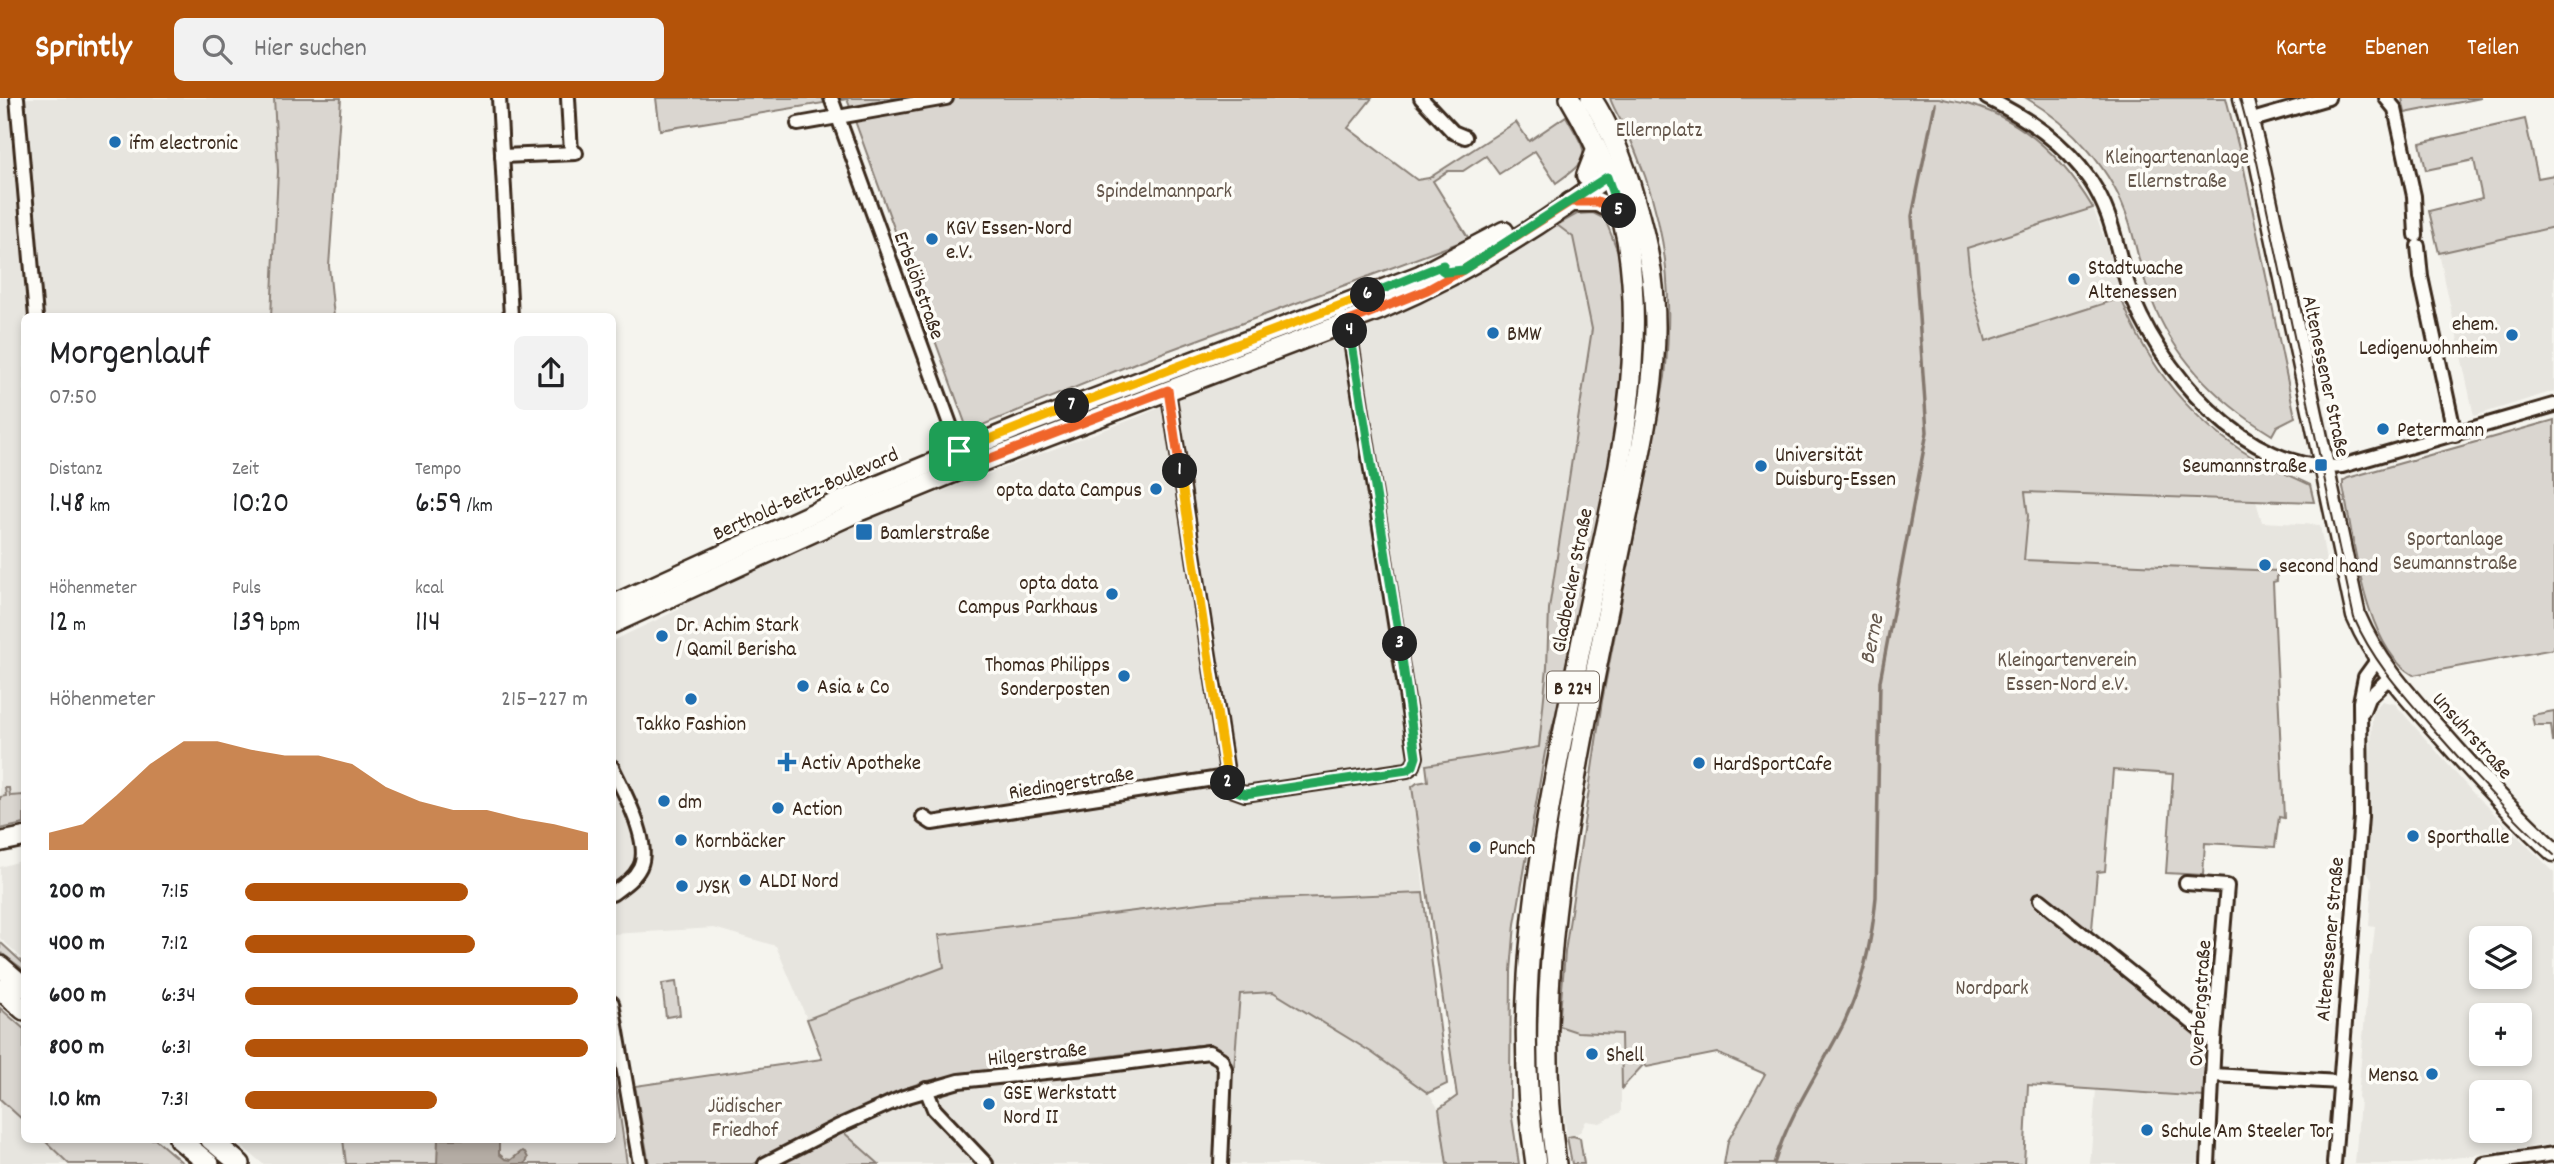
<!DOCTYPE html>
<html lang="de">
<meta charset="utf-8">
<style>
:root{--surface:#fff;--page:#f2f2f2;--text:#202124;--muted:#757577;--accent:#b45309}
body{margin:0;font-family:Dekko,sans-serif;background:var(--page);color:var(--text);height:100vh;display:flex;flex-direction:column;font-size:26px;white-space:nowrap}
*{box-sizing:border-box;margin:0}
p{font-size:23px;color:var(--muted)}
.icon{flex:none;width:38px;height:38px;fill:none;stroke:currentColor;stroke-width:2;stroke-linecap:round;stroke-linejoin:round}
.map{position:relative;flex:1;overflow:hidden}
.panel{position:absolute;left:21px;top:215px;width:595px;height:830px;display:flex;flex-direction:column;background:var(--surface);border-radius:10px;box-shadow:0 4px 10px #0003}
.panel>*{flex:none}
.tools{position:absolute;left:2469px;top:828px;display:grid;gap:14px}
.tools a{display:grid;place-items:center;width:63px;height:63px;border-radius:10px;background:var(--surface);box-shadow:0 4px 10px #0003;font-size:35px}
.pin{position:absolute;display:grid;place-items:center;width:60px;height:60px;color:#fff;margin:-30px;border-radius:14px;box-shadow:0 4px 10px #0006}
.km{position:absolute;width:35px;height:35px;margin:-18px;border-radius:50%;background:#222;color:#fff;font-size:19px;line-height:35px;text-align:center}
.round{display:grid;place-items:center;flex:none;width:74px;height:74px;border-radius:10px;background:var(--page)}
.overview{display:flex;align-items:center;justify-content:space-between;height:119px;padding:0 28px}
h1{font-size:38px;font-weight:600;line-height:52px}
.stats{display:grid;grid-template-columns:repeat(3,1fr);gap:10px;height:119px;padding:7px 28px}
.stats div{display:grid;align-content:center}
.stats b{font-size:30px;font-weight:600}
.stats small{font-size:19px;font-weight:400}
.stats p{font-size:19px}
.chart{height:196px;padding:14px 28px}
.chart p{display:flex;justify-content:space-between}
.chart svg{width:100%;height:126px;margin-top:7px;fill:var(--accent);opacity:.7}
ul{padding:0 28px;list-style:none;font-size:23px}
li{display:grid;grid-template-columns:112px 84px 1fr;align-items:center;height:52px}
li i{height:18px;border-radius:9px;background:var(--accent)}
header{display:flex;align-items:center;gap:42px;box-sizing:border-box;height:98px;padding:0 35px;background:var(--accent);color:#fff}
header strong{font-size:33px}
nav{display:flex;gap:38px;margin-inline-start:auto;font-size:24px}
.search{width:490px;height:63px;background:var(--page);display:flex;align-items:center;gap:18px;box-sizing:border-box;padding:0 24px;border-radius:10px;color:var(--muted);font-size:26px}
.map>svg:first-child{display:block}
</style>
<header>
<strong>Sprintly</strong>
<div class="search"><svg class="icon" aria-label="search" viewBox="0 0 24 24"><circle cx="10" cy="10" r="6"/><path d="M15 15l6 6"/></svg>Hier suchen</div>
<nav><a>Karte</a><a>Ebenen</a><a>Teilen</a></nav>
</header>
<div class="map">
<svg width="2554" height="1066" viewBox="0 0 2554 1066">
<rect width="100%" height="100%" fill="#f5f4ee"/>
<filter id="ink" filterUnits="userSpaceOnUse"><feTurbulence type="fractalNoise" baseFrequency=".0143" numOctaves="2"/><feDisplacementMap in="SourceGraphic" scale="14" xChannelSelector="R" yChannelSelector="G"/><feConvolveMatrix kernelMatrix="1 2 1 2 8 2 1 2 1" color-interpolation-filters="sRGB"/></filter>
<g filter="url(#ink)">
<g fill="#e7e5df" fill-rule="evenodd">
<path d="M 0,0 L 274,0 L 278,73 L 271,219 L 24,219 L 24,726 L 0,731 Z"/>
<path d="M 2093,110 L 2107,148 L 2121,200 L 1986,243 L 1971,186 L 1966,150 Z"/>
<path d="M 1593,115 L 1605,121 L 1621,164 L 1545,654 L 1539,650 L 1411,669 L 1424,795 L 1216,803 L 939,837 L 944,869 L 807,921 L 776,848 L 714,830 L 613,836 L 612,543 L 680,511 L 678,504 L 761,462 L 1138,319 L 1241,274 L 1377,222 L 1481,173 L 1577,116 Z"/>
<path d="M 2554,129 L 2554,293 L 2474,318 L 2439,155 Z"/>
<path d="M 2025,394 L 2256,403 L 2262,424 L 2320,427 L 2328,475 L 2024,462 L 2028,418 Z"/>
<path d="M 2382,603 L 2395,606 L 2473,695 L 2554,774 L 2554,1046 L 2411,1066 L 2355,1066 L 2360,1002 L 2358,999 L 2370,858 L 2372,857 L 2375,829 L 2369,828 L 2372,783 L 2366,772 L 2372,619 L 2374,612 ZM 2482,840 L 2520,840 L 2520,878 L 2482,878 ZM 2482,917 L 2520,917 L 2520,956 L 2482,956 ZM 2482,994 L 2520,994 L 2520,1032 L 2482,1032 Z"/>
<path d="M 24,762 L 24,862 L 0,840 L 0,769 Z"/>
<path d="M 1273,894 L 1371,954 L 1428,995 L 1439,1011 L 1449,1066 L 879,1066 L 847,1036 L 886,1015 L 999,973 L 1209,946 L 1215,947 L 1226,955 L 1233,969 L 1240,895 Z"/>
<path d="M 1559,928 L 1577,934 L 1621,936 L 1621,1014 L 1600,1025 L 1586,1023 L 1581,1033 L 1573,1038 L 1567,1039 L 1563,1009 Z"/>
<path d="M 2096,992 L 2204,999 L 2199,1066 L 2090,1066 Z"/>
<path d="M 0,1001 L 24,1023 L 24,1041 L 43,1041 L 69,1066 L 0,1066 Z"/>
<path d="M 233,1041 L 343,1041 L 346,1066 L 263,1066 Z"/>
</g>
<g fill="#dad6d0" stroke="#8a8077" stroke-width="2">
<path d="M 274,0 L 341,0 L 329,168 L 334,219 L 271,219 L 278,73 Z"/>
<path d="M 656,0 L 1372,0 L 1348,30 L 1417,82 L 1429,80 L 1516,24 L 1529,43 L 1566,18 C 1587,57 1595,57 1556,85 L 1535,53 L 1499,76 L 1486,58 L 1463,73 L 1448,73 L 1433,83 L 1469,141 L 1135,265 L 968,333 L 847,1 L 660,32 Z"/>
<path d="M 1610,0 L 1939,0 C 1950,3 1961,4 1971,7 C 2026,23 2065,63 2093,110 L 1967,150 L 1971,186 L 1986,243 L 2121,200 C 2147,267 2190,322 2252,359 C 2271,369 2291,378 2310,387 L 2314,404 L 2025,394 L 2028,418 L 2024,462 L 2277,473 L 2277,483 L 2273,484 L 2284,720 L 2279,719 L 2275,749 L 2205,745 L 2203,777 L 2166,775 L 2173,676 L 2113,672 L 2105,773 L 2097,774 L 2092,831 L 2088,838 L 2213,942 L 2211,976 L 2204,999 L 2028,987 L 2024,1066 L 1724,1066 L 1728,1043 L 1765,976 L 1717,955 L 1647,969 L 1644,966 L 1622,990 L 1621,936 L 1577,934 L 1559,928 L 1565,854 L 1602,603 L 1665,279 C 1672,208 1669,145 1645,78 C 1640,65 1635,51 1629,38 C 1623,25 1614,13 1610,0 Z"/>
<path d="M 2026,0 L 2226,0 L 2243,66 L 2295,319 L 2277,328 L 2272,337 C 2218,304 2174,261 2151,200 C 2141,176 2137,149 2129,124 C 2112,71 2073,28 2026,0 Z"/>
<path d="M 2402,0 L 2481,0 L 2405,15 Z"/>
<path d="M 2525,21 L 2538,80 L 2554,77 L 2554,129 L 2439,155 L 2429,113 L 2482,100 L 2474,62 L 2426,72 L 2420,45 Z"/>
<path d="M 1593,115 L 1605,121 L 1618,154 L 1631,232 L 1586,515 L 1545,654 L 1515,826 L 1511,873 L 1510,984 L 1510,1007 L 1519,1066 L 1447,1066 L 1439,1011 L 1457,998 L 1412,689 L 1417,685 L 1428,683 L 1426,667 L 1539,649 L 1547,569 L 1549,511 L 1592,231 L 1573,139 L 1557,127 L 1577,116 Z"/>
<path d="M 2554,322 L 2554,551 L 2413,577 C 2364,549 2354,441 2343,389 L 2343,383 L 2348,380 Z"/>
<path d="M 2554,613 L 2554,644 L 2553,644 L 2551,627 L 2534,627 L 2532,617 Z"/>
<path d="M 5,690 L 9,690 L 10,698 L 24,697 L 24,726 L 0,731 L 0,699 L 6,698 Z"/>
<path d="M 1423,795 L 1447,986 L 1428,995 L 1371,954 L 1273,894 L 1240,896 L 1234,971 C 1228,959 1223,948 1208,946 L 960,976 L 923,984 L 890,996 L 754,1066 L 649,1066 L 635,988 L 822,961 L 807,921 L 944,869 L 939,837 L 1216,803 Z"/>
<path d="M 0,844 L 24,866 L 24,872 L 0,854 Z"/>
<path d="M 676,884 L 680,917 L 666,919 L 662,886 Z"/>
<path d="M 0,910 L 24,931 L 24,1023 L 0,1001 Z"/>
<path d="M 613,969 L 627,1066 L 346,1066 L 343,1041 L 612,1041 Z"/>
<path d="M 841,1032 L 879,1066 L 777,1066 Z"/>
<path d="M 1573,1038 L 1580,1040 L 1584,1066 L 1572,1066 L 1567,1039 Z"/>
<path d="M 43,1041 L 155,1041 L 184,1066 L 69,1066 Z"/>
</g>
<path fill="#b4aca4" stroke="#84786e" stroke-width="2" d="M 438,1041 L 499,1041 L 499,1056 L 505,1061 L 511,1062 L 522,1053 L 525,1054 L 528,1060 L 525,1066 L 437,1066 Z"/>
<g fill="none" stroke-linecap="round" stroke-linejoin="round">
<g stroke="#84786e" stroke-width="3.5">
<path d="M 555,1041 L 555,1042"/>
<path d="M 1774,1066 C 1789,1015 1820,973 1844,925 C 1863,885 1872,843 1876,799 L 1880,583 L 1927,334 L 1912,118 L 1935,6"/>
</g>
<defs>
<g id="street">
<path d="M 17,0 L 36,219"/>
<path d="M 499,0 L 511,219"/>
<path d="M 568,0 L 571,55"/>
<path d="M 831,0 L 966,370"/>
<path d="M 1421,0 L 1453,34 L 1465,39"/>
<path d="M 1987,0 C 2027,20 2064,44 2090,82 C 2114,118 2115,148 2128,187 C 2155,269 2248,378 2342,368 L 2554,307"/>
<path d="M 2386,0 L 2395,11 L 2414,98 L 2416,137"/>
<path d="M 2249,23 L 2328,0"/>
<path d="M 798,26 L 946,0"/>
<path d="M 502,58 L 576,55"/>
<path d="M 2418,148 L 2421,179 L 2455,337"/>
<path d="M 1168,292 L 1229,687 L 1231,691 L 1245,696 L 1407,672 L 1413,668 L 1416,659 L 1350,237 L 1347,224 L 1343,220"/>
<path d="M 2363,613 L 2368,600 L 2391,578"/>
<path d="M 612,669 C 623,693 652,744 640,769 C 634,781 623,788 612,796"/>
<path d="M 923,719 L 932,725 L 1226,679"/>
<path d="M 2186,785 L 2227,788 L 2214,942 L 2208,1066"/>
<path d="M 2040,802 L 2214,942"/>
<path d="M 612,905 L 640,1066"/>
<path d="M 2212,977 L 2340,984"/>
<path d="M 926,991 L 934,1011 L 986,1066"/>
<path d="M 765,1066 L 837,1029 L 904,999 L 959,983 L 1085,970 L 1209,954 L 1221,961 L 1225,971 L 1221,1066"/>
<path d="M 2334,1066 L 2361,719 L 2360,604 L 2365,579 L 2378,561"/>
<path d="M 2484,1066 L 2554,1056"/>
</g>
<g id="secondary">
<path d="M 2243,0 L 2259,63 L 2356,518 C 2376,565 2408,599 2441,636 C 2477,677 2513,717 2554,754"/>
<path d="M 1586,78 L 1596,52"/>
<path d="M 1570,104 L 1597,104 L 1620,114"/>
<path d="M 612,507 L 835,405 L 1024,327 L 1420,177 L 1504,133"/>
<path d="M 612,526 L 858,414 L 966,370 L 1382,211 C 1466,175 1546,125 1618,70"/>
<path d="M 0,744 L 24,739"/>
</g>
<g id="primary">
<path d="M 0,868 L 24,889"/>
<path d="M 0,891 L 24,912"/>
<path d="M 179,1041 L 209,1066"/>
<path d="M 210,1041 L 240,1066"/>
<path d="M 1536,1066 C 1508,888 1545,726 1580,552 C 1607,418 1650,279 1627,142 C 1618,93 1595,42 1570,0"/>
<path d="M 1556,1066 C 1536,927 1555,791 1580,654 C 1594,578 1610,503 1625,428 C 1640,355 1660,277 1654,201 C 1652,166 1644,133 1634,100 C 1624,64 1611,31 1591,0"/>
</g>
</defs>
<use href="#street" stroke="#3b2a1e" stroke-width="18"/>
<use href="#secondary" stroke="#3b2a1e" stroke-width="23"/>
<use href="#primary" stroke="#3b2a1e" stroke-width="24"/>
<use href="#street" stroke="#fdfcf7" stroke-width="12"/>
<use href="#secondary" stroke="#fdfcf7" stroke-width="18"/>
<use href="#primary" stroke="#fdfcf7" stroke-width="19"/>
<path stroke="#3b2a1e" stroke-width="2" d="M 2240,0 L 2257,64 L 2354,520 C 2373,564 2404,597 2435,633 C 2473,676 2511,719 2554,757"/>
</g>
</g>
<g fill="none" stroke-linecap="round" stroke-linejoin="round" filter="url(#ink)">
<defs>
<path id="split-1" d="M 959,353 L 965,370 L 1168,292 L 1180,373"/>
<path id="split-2" d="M 1180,373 L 1228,685"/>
<path id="split-3" d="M 1228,685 L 1231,691 L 1245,696 L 1407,672 L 1413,668 L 1416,659 L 1400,546"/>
<path id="split-4" d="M 1350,233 L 1400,546"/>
<path id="split-5" d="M 1350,233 L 1347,224 L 1427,192 L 1463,172 L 1570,104 L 1597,104 L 1619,113"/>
<path id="split-6" d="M 1368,197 L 1443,167 L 1442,172 L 1445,174 L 1463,172 L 1607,79 L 1619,113"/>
<path id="split-7" d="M 1072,308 L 1368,197"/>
<path id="split-8" d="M 959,353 L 1072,308"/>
</defs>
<use href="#split-1" stroke="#fff" stroke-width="14"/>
<use href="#split-2" stroke="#fff" stroke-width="14"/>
<use href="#split-3" stroke="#fff" stroke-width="14"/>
<use href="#split-4" stroke="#fff" stroke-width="14"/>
<use href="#split-5" stroke="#fff" stroke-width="14"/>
<use href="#split-6" stroke="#fff" stroke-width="14"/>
<use href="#split-7" stroke="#fff" stroke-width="14"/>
<use href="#split-8" stroke="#fff" stroke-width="14"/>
<use href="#split-1" stroke="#f0652b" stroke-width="9"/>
<use href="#split-2" stroke="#f5b400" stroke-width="9"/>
<use href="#split-3" stroke="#22a559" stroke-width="9"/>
<use href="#split-4" stroke="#22a559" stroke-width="9"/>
<use href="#split-5" stroke="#f0652b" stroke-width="9"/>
<use href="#split-6" stroke="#22a559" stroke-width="9"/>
<use href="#split-7" stroke="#f5b400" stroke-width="9"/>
<use href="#split-8" stroke="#f5b400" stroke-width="9"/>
</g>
<g fill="#1f6fb2" stroke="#fdfcf7" stroke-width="2.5">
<circle cx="115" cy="44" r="7"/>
<circle cx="932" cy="141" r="7"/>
<circle cx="2074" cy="181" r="7"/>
<circle cx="1493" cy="235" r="7"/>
<circle cx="2512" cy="237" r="7"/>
<circle cx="2383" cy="331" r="7"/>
<rect x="2314" y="360" width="14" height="14" rx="3.5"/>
<circle cx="1761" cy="368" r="7"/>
<circle cx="1156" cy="391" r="7"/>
<rect x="855" y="425" width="18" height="18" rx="3.5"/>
<circle cx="2265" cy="467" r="7"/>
<circle cx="1112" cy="496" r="7"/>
<circle cx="662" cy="538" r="7"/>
<circle cx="1124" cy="578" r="7"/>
<circle cx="803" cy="588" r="7"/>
<circle cx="691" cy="601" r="7"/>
<path d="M783.5 653.5h7v7h7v7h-7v7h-7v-7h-7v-7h7z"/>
<circle cx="1699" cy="665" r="7"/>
<circle cx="664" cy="703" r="7"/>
<circle cx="778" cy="710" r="7"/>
<circle cx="2413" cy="738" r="7"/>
<circle cx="681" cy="742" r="7"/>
<circle cx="1475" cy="749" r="7"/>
<circle cx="745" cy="782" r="7"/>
<circle cx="682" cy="788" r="7"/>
<circle cx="1592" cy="956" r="7"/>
<circle cx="2432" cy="976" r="7"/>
<circle cx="989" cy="1006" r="7"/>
<circle cx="2147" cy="1032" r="7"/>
</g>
<g text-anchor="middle" stroke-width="7" stroke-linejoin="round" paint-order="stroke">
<rect fill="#fdfcf7" stroke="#75695f" stroke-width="2" x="1547" y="573.5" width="52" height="31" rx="5"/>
<g font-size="19" font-weight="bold" fill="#3b2a1e">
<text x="1573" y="596">B 224</text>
</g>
<g font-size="21" fill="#63554a" stroke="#fdfcf7">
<text x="1659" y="38">Ellernplatz</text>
<text x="2177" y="65">Kleingartenanlage<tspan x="2177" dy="24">Ellernstraße</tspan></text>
<text x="1164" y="99">Spindelmannpark</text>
<text x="2455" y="447">Sportanlage<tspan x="2455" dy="24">Seumannstraße</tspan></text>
<text x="2067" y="568">Kleingartenverein<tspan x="2067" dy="24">Essen-Nord e.V.</tspan></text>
<text x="1992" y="896">Nordpark</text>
<text x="745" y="1014">Jüdischer<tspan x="745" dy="24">Friedhof</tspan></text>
</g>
<g font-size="21" fill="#3b2a1e" stroke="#fdfcf7" text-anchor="start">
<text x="129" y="51">ifm electronic</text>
<text x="946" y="136">KGV Essen-Nord<tspan x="946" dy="24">e.V.</tspan></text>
<text x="2088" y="176">Stadtwache<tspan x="2088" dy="24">Altenessen</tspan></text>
<text x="2498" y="232" text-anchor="end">ehem.<tspan x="2498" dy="24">Ledigenwohnheim</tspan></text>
<text x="1507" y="242">BMW</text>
<text x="2397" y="338">Petermann</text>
<text x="1775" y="363">Universität<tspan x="1775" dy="24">Duisburg-Essen</tspan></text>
<text x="2307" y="374" text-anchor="end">Seumannstraße</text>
<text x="1142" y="398" text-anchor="end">opta data Campus</text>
<text x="880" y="441">Bamlerstraße</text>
<text x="2279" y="474">second hand</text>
<text x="1098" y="491" text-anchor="end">opta data<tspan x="1098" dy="24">Campus Parkhaus</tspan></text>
<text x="676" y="533">Dr. Achim Stark<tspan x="676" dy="24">/ Qamil Berisha</tspan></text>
<text x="1110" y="573" text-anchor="end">Thomas Philipps<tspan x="1110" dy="24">Sonderposten</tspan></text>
<text x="817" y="595">Asia &amp; Co</text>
<text x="691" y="632" text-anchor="middle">Takko Fashion</text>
<text x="801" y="671">Activ Apotheke</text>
<text x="1713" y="672">HardSportCafe</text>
<text x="678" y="710">dm</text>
<text x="792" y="717">Action</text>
<text x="2427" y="745">Sporthalle</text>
<text x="695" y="749">Kornbäcker</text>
<text x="1489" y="756">Punch</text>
<text x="759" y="789">ALDI Nord</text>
<text x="696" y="795">JYSK</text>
<text x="1606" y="963">Shell</text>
<text x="2418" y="983" text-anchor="end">Mensa</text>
<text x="1003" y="1001">GSE Werkstatt<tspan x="1003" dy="24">Nord II</tspan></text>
<text x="2161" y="1039">Schule Am Steeler Tor</text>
</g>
<g font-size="21" fill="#3b2a1e" stroke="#fdfcf7">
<text transform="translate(920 187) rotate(70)" y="7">Erbslöhstraße</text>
<text transform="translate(2327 278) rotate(78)" y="7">Altenessener Straße</text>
<text transform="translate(805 395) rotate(-24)" y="7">Berthold-Beitz-Boulevard</text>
<text transform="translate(1571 482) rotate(-79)" y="7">Gladbecker Straße</text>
<text transform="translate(2473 637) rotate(48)" y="7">Unsuhrstraße</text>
<text transform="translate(1071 684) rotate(-9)" y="7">Riedingerstraße</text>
<text transform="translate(2329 841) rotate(-85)" y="7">Altenessener Straße</text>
<text transform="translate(2199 905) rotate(-86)" y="7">Overbergstraße</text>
<text transform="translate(1037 955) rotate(-6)" y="7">Hilgerstraße</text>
</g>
<g font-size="23" font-style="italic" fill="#65584d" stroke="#fdfcf7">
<text transform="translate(1870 541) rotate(-79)" y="8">Berne</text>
</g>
</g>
</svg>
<div class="tools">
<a><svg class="icon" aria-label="layers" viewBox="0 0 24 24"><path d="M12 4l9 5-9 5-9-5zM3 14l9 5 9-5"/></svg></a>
<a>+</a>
<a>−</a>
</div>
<div class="pin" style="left:959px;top:353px;background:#1e9e55"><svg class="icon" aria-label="arrive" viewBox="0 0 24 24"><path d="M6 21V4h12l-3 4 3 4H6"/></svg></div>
<b class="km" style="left:1180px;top:373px">1</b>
<b class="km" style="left:1228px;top:685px">2</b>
<b class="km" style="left:1400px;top:546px">3</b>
<b class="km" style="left:1350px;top:233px">4</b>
<b class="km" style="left:1619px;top:113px">5</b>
<b class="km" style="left:1368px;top:197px">6</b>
<b class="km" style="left:1072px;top:308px">7</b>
<section class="panel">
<div class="overview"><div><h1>Morgenlauf</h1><p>07:50</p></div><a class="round"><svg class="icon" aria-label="share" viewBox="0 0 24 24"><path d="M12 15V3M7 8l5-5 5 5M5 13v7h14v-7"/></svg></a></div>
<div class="stats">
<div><p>Distanz</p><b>1.48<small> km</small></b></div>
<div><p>Zeit</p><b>10:20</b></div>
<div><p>Tempo</p><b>6:59<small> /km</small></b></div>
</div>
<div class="stats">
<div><p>Höhenmeter</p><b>12<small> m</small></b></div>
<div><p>Puls</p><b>139<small> bpm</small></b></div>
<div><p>kcal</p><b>114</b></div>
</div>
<div class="chart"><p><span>Höhenmeter</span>215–227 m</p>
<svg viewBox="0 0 160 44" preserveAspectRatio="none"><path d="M0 44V38L10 35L20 25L30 14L40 6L50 6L60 9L70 11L80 11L90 14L100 22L110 27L120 30L130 30L140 33L150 35L160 38V44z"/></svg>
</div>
<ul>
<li><b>200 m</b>7:15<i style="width:65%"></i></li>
<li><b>400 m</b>7:12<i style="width:67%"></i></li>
<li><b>600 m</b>6:34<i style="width:97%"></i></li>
<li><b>800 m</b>6:31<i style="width:100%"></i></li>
<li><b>1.0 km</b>7:31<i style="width:56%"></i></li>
</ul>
</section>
</div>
